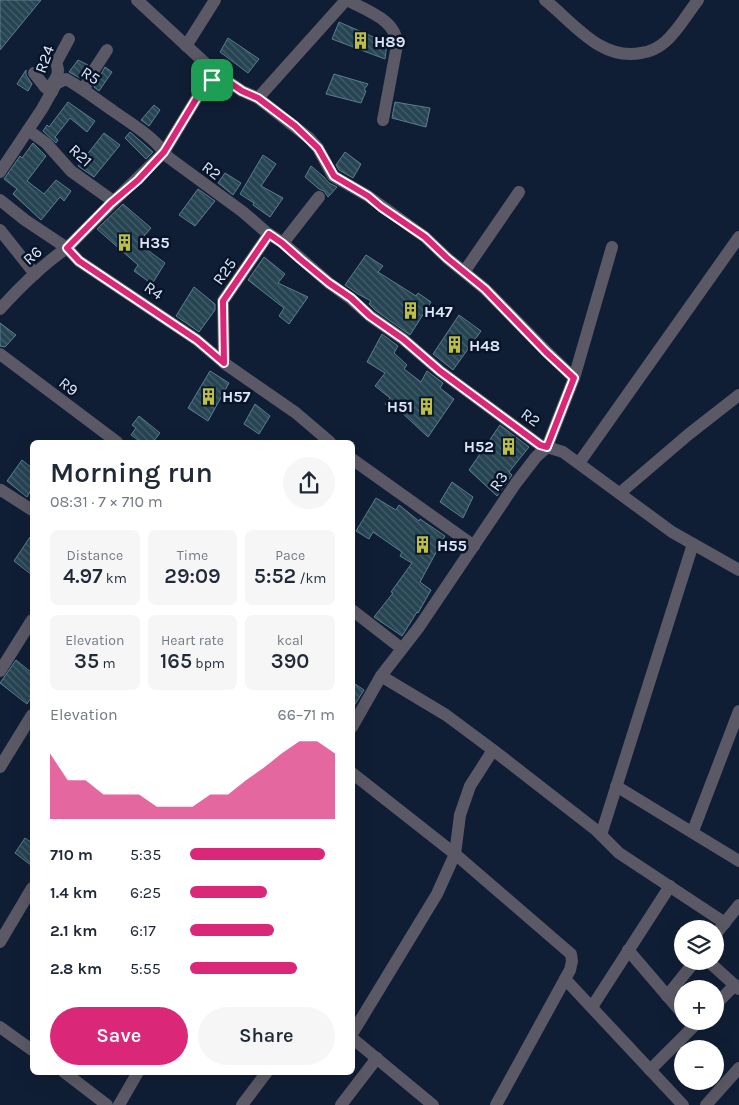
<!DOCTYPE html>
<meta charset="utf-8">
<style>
:root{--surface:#fff;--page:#f6f6f7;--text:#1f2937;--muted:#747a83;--accent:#db2777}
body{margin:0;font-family:Karla,sans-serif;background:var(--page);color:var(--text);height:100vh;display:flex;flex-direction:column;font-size:19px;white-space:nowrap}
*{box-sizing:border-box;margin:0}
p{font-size:16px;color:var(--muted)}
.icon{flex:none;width:28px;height:28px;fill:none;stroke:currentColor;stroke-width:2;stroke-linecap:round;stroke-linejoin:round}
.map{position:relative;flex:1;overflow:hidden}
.panel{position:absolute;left:30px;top:440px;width:325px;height:635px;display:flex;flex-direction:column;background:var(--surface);border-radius:8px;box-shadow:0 5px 20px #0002}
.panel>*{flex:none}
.tools{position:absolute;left:674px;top:920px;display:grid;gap:10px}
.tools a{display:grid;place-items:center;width:50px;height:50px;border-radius:50%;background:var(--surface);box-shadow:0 5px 20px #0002;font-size:25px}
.pin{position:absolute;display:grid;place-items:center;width:42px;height:42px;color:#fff;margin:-21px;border-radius:10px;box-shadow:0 2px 8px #0006}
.round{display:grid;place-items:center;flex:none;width:52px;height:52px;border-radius:26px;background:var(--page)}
.headline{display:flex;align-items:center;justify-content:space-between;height:85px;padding:0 20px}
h1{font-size:28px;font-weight:600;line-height:38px}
.figures{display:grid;grid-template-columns:repeat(3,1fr);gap:8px;height:85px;padding:5px 20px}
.figures div{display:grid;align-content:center;border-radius:8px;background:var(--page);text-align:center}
.figures b{font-size:21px;font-weight:600}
.figures small{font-size:14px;font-weight:400}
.figures p{font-size:14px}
.chart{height:140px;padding:10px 20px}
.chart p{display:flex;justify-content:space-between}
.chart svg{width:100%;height:90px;margin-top:5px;fill:var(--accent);opacity:.7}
.cta{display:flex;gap:10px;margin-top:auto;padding:10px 20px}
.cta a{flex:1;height:58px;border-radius:30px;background:var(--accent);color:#fff;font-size:20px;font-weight:600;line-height:58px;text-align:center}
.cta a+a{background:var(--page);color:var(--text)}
ul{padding:0 20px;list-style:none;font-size:16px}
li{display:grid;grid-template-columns:80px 60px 1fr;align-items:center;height:38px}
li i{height:12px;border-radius:6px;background:var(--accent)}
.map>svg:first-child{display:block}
</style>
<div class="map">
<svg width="739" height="1105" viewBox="0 0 739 1105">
<defs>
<pattern id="building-back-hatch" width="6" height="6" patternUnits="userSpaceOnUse" patternTransform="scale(1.25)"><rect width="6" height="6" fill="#264452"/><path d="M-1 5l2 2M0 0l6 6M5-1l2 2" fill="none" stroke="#455f6c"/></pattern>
</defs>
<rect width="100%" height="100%" fill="#101e35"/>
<g fill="url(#building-back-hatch)" stroke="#5b7e90">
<path d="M 0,0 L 41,0 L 0,50 Z"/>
<path d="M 339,22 L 387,43 L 385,59 L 332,39 Z"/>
<path d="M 228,38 L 259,59 L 248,73 L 220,52 Z"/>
<path d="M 78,60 L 88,65 L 80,78 L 69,72 Z"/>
<path d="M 105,67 L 112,72 L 99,91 L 94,87 Z"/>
<path d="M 26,70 L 26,75 L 32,84 L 28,91 L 17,84 Z"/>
<path d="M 334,74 L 368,84 L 364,90 L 366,91 L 361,103 L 326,94 Z"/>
<path d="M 68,102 L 95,121 L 87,132 L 70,118 L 55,137 L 58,140 L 56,143 L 43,131 L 47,125 L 49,127 Z"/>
<path d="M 395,102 L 430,108 L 426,127 L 392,118 Z"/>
<path d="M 154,105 L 160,110 L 149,126 L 141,120 Z"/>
<path d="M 130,132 L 153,152 L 146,159 L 125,138 Z"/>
<path d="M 104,133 L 120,145 L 94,177 L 78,166 Z"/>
<path d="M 33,143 L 46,156 L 27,181 L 44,194 L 56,180 L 71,191 L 64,201 L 60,197 L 41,220 L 13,194 L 17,189 L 4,179 L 20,156 L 22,158 Z"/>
<path d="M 345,152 L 361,164 L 353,178 L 339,170 L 336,165 Z"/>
<path d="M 263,155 L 276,164 L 261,186 L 283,198 L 270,217 L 253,205 L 254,203 L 240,194 Z"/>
<path d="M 311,166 L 324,177 L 329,183 L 337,187 L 328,197 L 324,191 L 319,189 L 305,177 Z"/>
<path d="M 225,173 L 241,183 L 233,195 L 218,183 Z"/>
<path d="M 198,189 L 215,201 L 195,226 L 179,215 Z"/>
<path d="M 123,204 L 151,228 L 138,243 L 165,263 L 152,284 L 134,271 L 138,265 L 97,229 Z"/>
<path d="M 366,255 L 383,266 L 378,272 L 416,296 L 418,293 L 431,302 L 410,335 L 375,310 L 369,304 L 371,301 L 358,294 L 345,285 Z"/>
<path d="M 264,257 L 285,274 L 278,283 L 308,297 L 289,324 L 279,316 L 284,308 L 248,280 Z"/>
<path d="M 194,287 L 215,304 L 215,310 L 199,332 L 176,316 Z"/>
<path d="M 459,315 L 481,331 L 453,370 L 433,354 Z"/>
<path d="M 0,323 L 16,335 L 5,347 L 0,346 Z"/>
<path d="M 382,334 L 398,346 L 394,353 L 407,365 L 404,369 L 421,382 L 427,371 L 443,383 L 440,388 L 454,399 L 428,437 L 398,409 L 396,411 L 385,404 L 390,398 L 375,386 L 385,373 L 367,362 Z"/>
<path d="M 210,371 L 229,383 L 208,421 L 188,408 Z"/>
<path d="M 255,404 L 270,416 L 259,434 L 244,424 Z"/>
<path d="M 139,416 L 160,433 L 153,442 L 141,442 L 131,435 L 136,428 L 132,425 Z"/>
<path d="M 500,425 L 529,447 L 509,472 L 512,475 L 497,496 L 469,470 Z"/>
<path d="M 22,460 L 32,468 L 32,488 L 27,497 L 7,481 Z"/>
<path d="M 452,482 L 473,497 L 463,518 L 440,502 Z"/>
<path d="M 376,498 L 396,510 L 399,505 L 419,521 L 420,519 L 445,536 L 420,582 L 431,590 L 418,613 L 417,612 L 402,636 L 374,617 L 393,593 L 391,592 L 412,563 L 400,556 L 402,552 L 373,532 L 369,539 L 356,531 Z"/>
<path d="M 32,534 L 32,575 L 14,561 Z"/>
<path d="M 16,660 L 32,673 L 32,696 L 27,704 L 0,683 Z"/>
<path d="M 352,682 L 364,690 L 352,709 Z"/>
<path d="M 25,838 L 32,843 L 32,866 L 15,853 Z"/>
</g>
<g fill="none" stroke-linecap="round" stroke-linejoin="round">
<g stroke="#5a5965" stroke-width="12">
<path d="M 137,0 L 217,74 L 242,91 L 258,98 L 309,138 L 318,148 L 333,176 L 368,196 L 425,237 L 447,258 L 485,289 L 546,351 L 574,378 L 547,447 L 540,445 L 440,371 L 403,339 L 370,316 L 351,299 L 329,283 L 283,243 L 266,232 L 243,212 L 168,157 L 164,152 L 204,86 L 217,74"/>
<path d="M 347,0 C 367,11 397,20 397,45 L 383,120"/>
<path d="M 545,0 C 573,22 600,61 641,53 C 649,52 658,48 665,42 C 678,31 687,14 698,0"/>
<path d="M 186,46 L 215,0"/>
<path d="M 34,73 L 45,87 L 52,92"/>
<path d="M 50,87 C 56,78 61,73 56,63 L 69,39"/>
<path d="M 84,89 L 92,73 L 107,50"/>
<path d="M 258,98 L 346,0"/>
<path d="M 28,130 L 46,143 L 71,171 L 113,201"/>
<path d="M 0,172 L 42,109 L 56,84 L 66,79 C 82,88 96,99 112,110 C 130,123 150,134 164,152 C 132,184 99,215 67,248 L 79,261 L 197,340 L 224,363 L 296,413 L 330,442"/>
<path d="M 0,200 L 25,220 L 67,248 C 42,265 20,287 0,309"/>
<path d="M 0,230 L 35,274"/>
<path d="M 283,243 L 319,197"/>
<path d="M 464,272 L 519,192"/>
<path d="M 0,354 L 117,442"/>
<path d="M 224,363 L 223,301 L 269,234"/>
<path d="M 574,378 L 612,247"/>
<path d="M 352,459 L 474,546"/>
<path d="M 579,463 L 739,237"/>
<path d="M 0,491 L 1,490 L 32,510"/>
<path d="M 620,493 L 689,434 L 739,395"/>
<path d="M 352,610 L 401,648"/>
<path d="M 0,671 L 32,620"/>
<path d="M 352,727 L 381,676 L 419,627 L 516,483 L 536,457 L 547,447 L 563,452 L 672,532 L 739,570"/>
<path d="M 493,750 L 596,830 L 619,853 L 725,923"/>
<path d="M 0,767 L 32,715"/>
<path d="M 352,773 L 455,854 L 571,954 L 572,961 L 570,970 L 496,1105"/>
<path d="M 616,786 L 739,861"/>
<path d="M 693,831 L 739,711"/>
<path d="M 601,835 L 693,544"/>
<path d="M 715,935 L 739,905"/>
<path d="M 0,942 L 32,888"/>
<path d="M 628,950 L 682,1013"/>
<path d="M 708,961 L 739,989"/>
<path d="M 565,979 L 683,1105"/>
<path d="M 667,996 L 695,961"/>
<path d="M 715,1005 L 735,985"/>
<path d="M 592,1007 L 670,886"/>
<path d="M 0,1027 L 32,1050"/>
<path d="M 352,1034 L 437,894 L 455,854 L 460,815 L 470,786 L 493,750 L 446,715 L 381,676"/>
<path d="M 352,1038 L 433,1105"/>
<path d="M 650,1070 L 699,1021"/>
<path d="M 64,1072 L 107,1105"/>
<path d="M 119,1105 L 138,1072"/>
<path d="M 242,1105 L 267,1072"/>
<path d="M 341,1105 L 377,1058"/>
<path d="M 706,1105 L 739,1068"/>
</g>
</g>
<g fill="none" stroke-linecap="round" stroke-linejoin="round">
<defs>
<path id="route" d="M 217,74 L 242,91 L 258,98 L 295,126 L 318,148 L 334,176 L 368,196 L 381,207 L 425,237 L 447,258 L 485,289 L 546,352 L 574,378 L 547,447 L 540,445 L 440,371 L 403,339 L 370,316 L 351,298 L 329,283 L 300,259 L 282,243 L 269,234 L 223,301 L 224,363 L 197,340 L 79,261 L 67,248 L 111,203 L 138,180 L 164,152 L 204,86 Z"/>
</defs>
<use href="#route" stroke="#fff" stroke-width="10"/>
<use href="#route" stroke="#db2777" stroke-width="6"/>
</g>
<defs>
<symbol id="building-bare" viewBox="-9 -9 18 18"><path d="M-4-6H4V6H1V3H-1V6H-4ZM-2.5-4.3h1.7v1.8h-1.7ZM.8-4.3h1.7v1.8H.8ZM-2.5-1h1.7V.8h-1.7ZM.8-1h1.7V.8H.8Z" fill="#bcbf44" stroke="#08142a" stroke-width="2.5" paint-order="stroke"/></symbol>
</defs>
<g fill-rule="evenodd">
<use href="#building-bare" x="348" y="28" width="25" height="25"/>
<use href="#building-bare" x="112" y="230" width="25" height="25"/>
<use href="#building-bare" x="398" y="298" width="25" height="25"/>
<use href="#building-bare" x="442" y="332" width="25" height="25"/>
<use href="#building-bare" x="196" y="384" width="25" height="25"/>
<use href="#building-bare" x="414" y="394" width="25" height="25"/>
<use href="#building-bare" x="496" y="434" width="25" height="25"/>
<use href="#building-bare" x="410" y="532" width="25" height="25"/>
</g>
<g text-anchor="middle" stroke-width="5" stroke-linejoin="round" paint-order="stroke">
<g font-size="16" font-weight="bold" fill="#dce6f6" stroke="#08142a" text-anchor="start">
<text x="374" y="47">H89</text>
<text x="139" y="248">H35</text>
<text x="424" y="317">H47</text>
<text x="469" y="351">H48</text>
<text x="222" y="402">H57</text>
<text x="413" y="412" text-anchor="end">H51</text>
<text x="494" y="452" text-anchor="end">H52</text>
<text x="437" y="551">H55</text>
</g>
<g font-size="16" fill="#dce6f6" stroke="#08142a">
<text transform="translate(44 59) rotate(-70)" y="6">R24</text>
<text transform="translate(91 75) rotate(33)" y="6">R5</text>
<text transform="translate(81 155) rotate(43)" y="6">R21</text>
<text transform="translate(212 170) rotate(37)" y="6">R2</text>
<text transform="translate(32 255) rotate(-42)" y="6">R6</text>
<text transform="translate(224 271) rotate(-55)" y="6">R25</text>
<text transform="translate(154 290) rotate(35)" y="6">R4</text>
<text transform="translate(69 386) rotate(39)" y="6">R9</text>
<text transform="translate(531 417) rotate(36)" y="6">R2</text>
<text transform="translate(498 481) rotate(-55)" y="6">R3</text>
</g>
</g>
</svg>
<div class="tools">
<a><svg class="icon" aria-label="layers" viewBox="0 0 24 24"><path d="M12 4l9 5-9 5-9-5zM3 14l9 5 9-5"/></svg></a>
<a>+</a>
<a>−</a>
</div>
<div class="pin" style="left:212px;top:80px;background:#1e9e55"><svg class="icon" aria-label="arrive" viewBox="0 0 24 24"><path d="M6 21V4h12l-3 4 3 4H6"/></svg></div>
<section class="panel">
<div class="headline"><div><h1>Morning run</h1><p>08:31 · 7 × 710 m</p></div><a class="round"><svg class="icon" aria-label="share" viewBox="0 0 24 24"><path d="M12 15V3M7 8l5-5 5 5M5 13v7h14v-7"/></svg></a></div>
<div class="figures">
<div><p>Distance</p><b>4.97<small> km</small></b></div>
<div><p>Time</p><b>29:09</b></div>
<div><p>Pace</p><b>5:52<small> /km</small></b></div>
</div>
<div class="figures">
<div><p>Elevation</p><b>35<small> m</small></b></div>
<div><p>Heart rate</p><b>165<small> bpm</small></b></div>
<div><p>kcal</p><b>390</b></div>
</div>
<div class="chart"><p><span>Elevation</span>66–71 m</p>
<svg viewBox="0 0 160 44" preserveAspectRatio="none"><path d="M0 44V12L10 25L20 25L30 32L40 32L50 32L60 38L70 38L80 38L90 32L100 32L110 25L120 19L130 12L140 6L150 6L160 12V44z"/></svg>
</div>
<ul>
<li><b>710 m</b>5:35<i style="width:93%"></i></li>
<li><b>1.4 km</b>6:25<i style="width:53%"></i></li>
<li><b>2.1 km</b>6:17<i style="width:58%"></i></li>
<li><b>2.8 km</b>5:55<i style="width:74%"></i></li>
</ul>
<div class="cta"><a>Save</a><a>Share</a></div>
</section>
</div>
